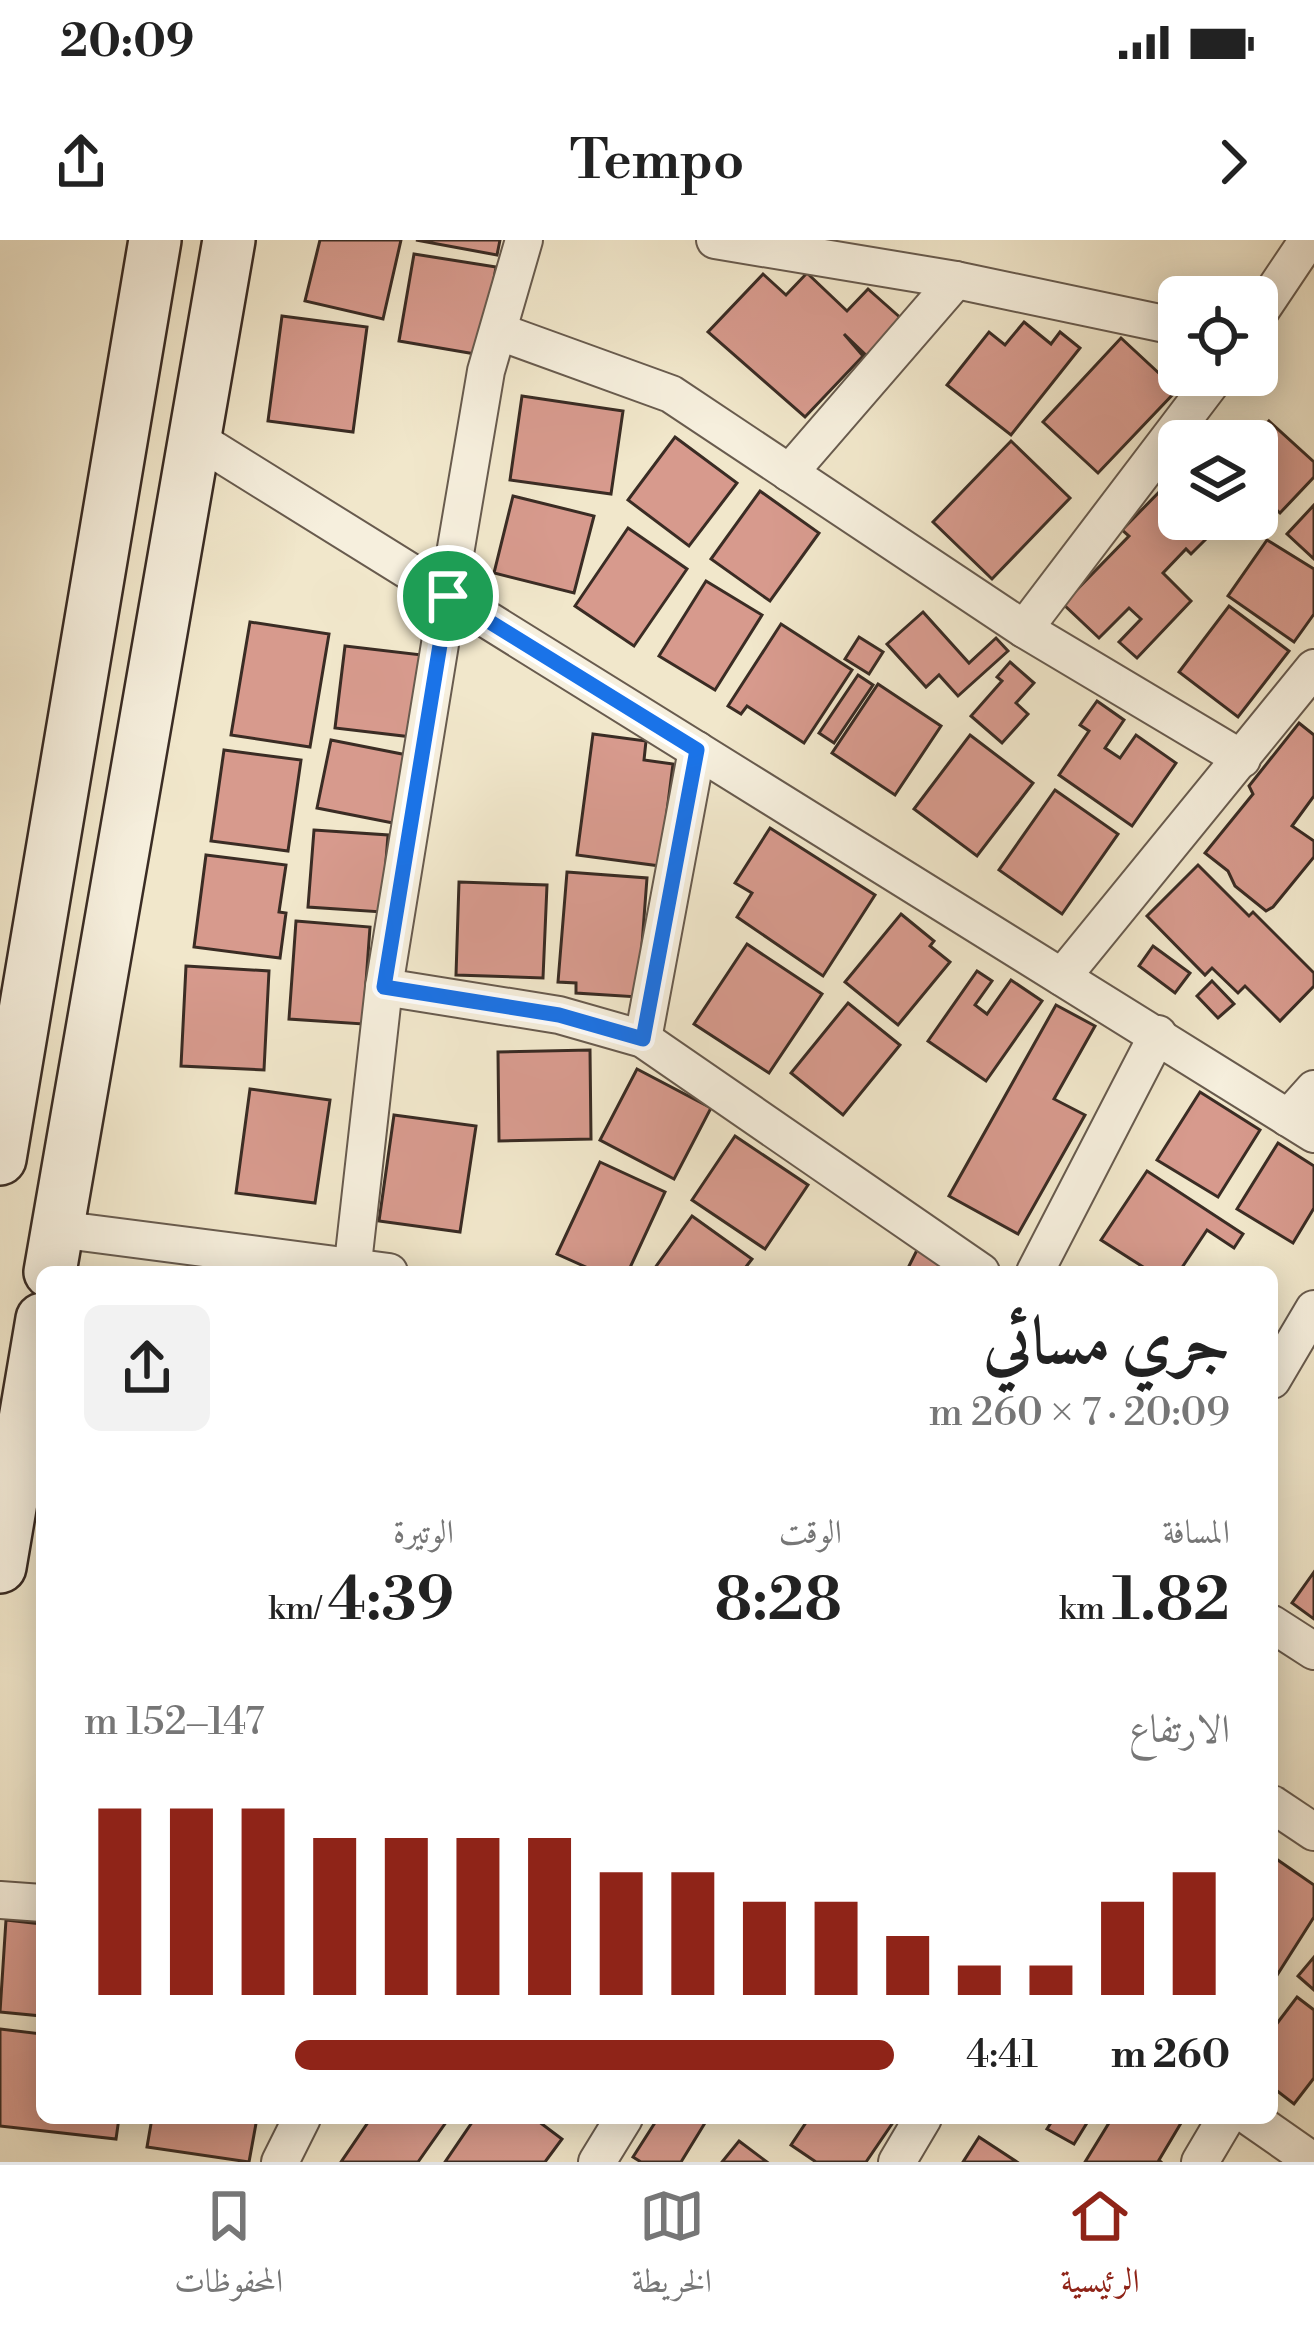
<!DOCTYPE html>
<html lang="ar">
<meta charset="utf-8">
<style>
:root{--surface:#fff;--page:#f2f2f2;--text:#222;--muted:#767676;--line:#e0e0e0;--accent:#8f2418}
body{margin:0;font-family:"Libre Bodoni",Amiri,serif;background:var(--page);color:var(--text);direction:rtl;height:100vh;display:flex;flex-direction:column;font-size:45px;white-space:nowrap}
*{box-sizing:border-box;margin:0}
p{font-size:39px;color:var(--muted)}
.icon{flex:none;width:66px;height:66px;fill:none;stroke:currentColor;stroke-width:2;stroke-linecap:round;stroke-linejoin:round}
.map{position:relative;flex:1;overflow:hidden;direction:ltr}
.panel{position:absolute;left:36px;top:1026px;width:1242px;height:858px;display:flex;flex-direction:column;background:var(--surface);border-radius:18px;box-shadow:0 6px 30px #0003;direction:rtl}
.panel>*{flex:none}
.tools{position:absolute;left:1158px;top:36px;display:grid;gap:24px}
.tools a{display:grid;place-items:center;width:120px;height:120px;border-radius:18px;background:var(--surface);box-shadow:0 6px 30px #0003;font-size:60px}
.pin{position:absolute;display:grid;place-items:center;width:102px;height:102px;color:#fff;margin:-51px;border:6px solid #fff;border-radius:50%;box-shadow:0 3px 12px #0007}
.round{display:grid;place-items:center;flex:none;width:126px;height:126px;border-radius:18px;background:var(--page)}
.headline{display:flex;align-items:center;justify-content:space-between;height:204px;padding:0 48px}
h1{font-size:66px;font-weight:600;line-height:90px}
.metrics{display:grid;grid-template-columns:repeat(3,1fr);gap:18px;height:204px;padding:12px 48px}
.metrics div{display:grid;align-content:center}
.metrics b{font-size:60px;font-weight:600}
.metrics small{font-size:33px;font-weight:400}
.metrics p{font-size:33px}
.chart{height:336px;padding:24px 48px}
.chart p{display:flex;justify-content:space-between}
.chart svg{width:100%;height:216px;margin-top:12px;stroke:var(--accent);stroke-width:6}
ul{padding:0 48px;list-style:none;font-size:39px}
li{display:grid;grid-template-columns:192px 144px 1fr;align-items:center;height:90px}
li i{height:30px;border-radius:15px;background:var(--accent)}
.status{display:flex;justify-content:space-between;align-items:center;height:84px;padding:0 60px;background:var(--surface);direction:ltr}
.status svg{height:33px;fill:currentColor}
header{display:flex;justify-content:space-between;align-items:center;height:156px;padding:0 48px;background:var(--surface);font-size:54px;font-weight:600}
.menu{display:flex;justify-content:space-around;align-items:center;height:168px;border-top:3px solid var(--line);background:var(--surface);font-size:33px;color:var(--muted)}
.menu a{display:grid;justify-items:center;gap:6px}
.menu .active{color:var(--accent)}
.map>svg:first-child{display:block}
</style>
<div class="status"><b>20:09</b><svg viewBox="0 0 49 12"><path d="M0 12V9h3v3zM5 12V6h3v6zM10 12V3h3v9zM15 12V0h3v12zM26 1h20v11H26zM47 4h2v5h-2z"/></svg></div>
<header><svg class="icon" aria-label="forward" viewBox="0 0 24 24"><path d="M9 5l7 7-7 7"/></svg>Tempo<svg class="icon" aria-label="share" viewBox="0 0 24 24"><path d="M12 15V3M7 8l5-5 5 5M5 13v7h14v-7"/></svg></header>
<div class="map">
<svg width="1314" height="1922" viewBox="0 0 1314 1922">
<rect width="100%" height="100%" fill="#f1e7cb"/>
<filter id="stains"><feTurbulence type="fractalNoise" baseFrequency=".00167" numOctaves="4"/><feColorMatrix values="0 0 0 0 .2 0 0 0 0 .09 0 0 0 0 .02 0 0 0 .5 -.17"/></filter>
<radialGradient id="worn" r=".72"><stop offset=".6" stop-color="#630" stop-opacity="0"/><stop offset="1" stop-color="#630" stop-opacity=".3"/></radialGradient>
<g fill="#d79a8d" stroke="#3a2c24" stroke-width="3">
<path d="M 320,0 L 401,0 L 383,79 L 305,61 Z"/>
<path d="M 416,0 L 500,0 L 497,15 Z"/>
<path d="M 414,14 L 496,27 L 481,115 L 399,101 Z"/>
<path d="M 807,33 L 847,71 L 868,49 L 903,80 L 868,117 L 844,94 L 863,116 L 805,177 L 708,92 L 763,34 L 786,55 Z"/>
<path d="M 282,76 L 367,87 L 353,192 L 268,181 Z"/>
<path d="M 1024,82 L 1051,104 L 1060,92 L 1080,108 L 1011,195 L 947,145 L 989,92 L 1005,105 Z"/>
<path d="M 1121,98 L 1177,150 L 1098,233 L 1043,182 Z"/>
<path d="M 522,156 L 623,171 L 611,254 L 510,240 Z"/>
<path d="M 1269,181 L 1314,222 L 1314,237 L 1280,273 L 1257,252 L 1257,201 L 1251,201 Z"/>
<path d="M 675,197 L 737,243 L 689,306 L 628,260 Z"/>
<path d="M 1011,201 L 1070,258 L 992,339 L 933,282 Z"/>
<path d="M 1179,225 L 1179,279 L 1204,279 L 1215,290 L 1191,314 L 1186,309 L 1163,333 L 1191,361 L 1137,418 L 1119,402 L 1141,379 L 1129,368 L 1099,398 L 1063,364 L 1129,296 L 1122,290 L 1162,249 L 1159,245 Z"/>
<path d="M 760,251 L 819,293 L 770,361 L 711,319 Z"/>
<path d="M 513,256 L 594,276 L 574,353 L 494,333 Z"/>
<path d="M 1314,265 L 1314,319 L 1287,294 Z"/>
<path d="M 628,288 L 687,329 L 634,406 L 575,366 Z"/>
<path d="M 1267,300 L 1314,329 L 1314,374 L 1294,402 L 1228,356 Z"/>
<path d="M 706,341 L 762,375 L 715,450 L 659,416 Z"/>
<path d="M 1229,366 L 1289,411 L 1238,477 L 1179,432 Z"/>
<path d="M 923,372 L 969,423 L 996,398 L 1008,411 L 958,456 L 939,435 L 926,447 L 887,404 Z"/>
<path d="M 250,382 L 329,394 L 310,507 L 231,495 Z"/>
<path d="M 781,384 L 852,430 L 804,503 L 747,466 L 741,474 L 728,466 Z"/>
<path d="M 859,397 L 883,412 L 869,434 L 845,419 Z"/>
<path d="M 345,406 L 422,415 L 412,497 L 335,488 Z"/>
<path d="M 1010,422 L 1034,443 L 1016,463 L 1028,474 L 1002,503 L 971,476 L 1002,441 L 997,437 Z"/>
<path d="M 858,435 L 873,445 L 834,503 L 819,493 Z"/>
<path d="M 878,444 L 941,486 L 895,555 L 832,513 Z"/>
<path d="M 1097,461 L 1124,480 L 1105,508 L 1120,518 L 1136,495 L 1176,523 L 1132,586 L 1059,535 L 1089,491 L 1080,485 Z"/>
<path d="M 1299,483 L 1314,495 L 1314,556 L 1292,586 L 1314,601 L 1314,617 L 1273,667 L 1266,671 L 1235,646 L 1228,631 L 1205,613 L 1253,554 L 1249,546 Z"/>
<path d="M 593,494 L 646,501 L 644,520 L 673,524 L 660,626 L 577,615 Z"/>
<path d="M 970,495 L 1033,543 L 977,616 L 914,569 Z"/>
<path d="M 331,500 L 412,516 L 398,584 L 317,568 Z"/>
<path d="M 224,510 L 301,520 L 288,611 L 211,601 Z"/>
<path d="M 1055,550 L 1118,594 L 1062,674 L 999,630 Z"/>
<path d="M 770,588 L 875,655 L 823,736 L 737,677 L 752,653 L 735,643 Z"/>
<path d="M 314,590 L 388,595 L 382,672 L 308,667 Z"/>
<path d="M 206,615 L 286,625 L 279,672 L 286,673 L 280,718 L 194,707 Z"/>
<path d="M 1198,625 L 1249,676 L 1253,672 L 1314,733 L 1314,746 L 1280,781 L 1245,746 L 1238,753 L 1212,728 L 1205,735 L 1147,676 Z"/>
<path d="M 567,632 L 647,638 L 638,757 L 576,753 L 576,743 L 558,742 Z"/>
<path d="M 459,642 L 547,645 L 543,738 L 456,735 Z"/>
<path d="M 901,674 L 934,701 L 930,706 L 950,722 L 898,785 L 845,742 Z"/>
<path d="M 296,681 L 370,687 L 363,784 L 289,779 Z"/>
<path d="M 747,704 L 822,754 L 769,833 L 694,784 Z"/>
<path d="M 1153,706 L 1190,733 L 1175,753 L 1139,726 Z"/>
<path d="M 186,726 L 269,731 L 264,830 L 181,826 Z"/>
<path d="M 977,731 L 992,741 L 975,765 L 987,774 L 1011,740 L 1042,761 L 986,841 L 928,801 Z"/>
<path d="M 1212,741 L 1234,764 L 1218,778 L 1197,756 Z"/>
<path d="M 848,763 L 900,805 L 843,875 L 791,833 Z"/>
<path d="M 1056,765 L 1095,786 L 1054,859 L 1085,875 L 1018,994 L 949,956 Z"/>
<path d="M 590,810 L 591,899 L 499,901 L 498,812 Z"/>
<path d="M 637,829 L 711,868 L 674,939 L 600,900 Z"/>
<path d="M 250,849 L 330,860 L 315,963 L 236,953 Z"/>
<path d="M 1200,852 L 1260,890 L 1218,957 L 1157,920 Z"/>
<path d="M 394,875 L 476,886 L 460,992 L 379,981 Z"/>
<path d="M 735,896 L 808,945 L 765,1009 L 692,960 Z"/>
<path d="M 1278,903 L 1314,926 L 1314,968 L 1293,1003 L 1237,969 Z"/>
<path d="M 600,922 L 665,952 L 628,1032 L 597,1032 L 557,1014 Z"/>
<path d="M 1147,931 L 1243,994 L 1234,1008 L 1207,990 L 1179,1032 L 1151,1032 L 1101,1000 Z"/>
<path d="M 692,976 L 752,1019 L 742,1032 L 652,1032 Z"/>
<path d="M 917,1010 L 959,1032 L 906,1032 Z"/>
<path d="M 1314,1332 L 1314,1379 L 1292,1363 Z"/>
<path d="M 1272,1616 L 1314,1645 L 1314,1677 L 1272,1743 Z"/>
<path d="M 6,1680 L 42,1684 L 42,1776 L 0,1772 Z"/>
<path d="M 1314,1717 L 1314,1750 L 1298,1736 Z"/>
<path d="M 1297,1757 L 1314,1770 L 1314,1838 L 1294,1864 L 1272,1847 L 1272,1790 Z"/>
<path d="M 0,1789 L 42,1794 L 42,1878 L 119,1878 L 116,1899 L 0,1886 Z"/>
<path d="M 152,1878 L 257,1878 L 249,1922 L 147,1907 Z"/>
<path d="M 371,1878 L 449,1878 L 418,1922 L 341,1922 Z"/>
<path d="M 475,1878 L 534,1878 L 562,1899 L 545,1922 L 445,1922 Z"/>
<path d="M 658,1878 L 708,1878 L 681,1922 L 641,1922 L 633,1917 Z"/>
<path d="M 809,1878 L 896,1878 L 866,1922 L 816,1922 L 791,1905 Z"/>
<path d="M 1054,1878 L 1090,1878 L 1074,1904 L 1047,1889 Z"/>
<path d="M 1112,1878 L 1184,1878 L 1159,1920 L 1161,1922 L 1085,1922 Z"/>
<path d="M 979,1897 L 1017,1922 L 963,1922 Z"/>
<path d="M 739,1901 L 767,1922 L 722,1922 Z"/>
</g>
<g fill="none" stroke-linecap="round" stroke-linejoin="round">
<defs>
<g id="street">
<path d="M 715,0 L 956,40 L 1179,87"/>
<path d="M 1257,76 L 1308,0"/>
<path d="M 500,92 L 671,154 L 1024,389 L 1242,519"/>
<path d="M 195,198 L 1314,894"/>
<path d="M 789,233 L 956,40"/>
<path d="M 1024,389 L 1217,135"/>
<path d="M 1062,737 L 1314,428"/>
<path d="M 384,747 L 559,775 L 643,799 L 981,1032"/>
<path d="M 643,799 L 697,510"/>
<path d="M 1288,878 L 1314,849"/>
<path d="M 57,989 L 389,1032"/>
<path d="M 352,1032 L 384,747 L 448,355 L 486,131 L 524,0"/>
<path d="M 1035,1032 L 1158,794"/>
<path d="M 1272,1140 L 1314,1069"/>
<path d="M 1272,1384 L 1314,1411"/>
<path d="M 1272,1564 L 1314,1592"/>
<path d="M 0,1660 L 42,1663"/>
<path d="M 1251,1878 L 1314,1922"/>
<path d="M 280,1922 L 302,1878"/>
<path d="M 597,1922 L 624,1878"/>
<path d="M 897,1922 L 923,1878"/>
<path d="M 1200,1922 L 1226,1878"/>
</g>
<g id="secondary">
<path d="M 0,919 L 155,0"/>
<path d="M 50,1032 L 229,0"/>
<path d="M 0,1327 L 42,1079"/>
</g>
</defs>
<use href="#street" stroke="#685b4e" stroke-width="40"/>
<use href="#secondary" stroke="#3a2c24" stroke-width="56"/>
<use href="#street" stroke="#f6efdd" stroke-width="36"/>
<use href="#secondary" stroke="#f6efdd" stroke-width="51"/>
</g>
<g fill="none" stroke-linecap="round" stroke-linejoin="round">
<defs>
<path id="route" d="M 448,356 L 697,510 L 643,799 L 559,775 L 384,747 Z"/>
</defs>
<use href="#route" stroke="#fff" stroke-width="24"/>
<use href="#route" stroke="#1a73e8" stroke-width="15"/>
</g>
<rect width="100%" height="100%" filter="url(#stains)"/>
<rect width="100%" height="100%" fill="url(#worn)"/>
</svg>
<div class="tools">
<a><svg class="icon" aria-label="locate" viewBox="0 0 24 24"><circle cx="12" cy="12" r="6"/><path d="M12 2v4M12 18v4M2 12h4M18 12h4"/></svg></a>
<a><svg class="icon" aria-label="layers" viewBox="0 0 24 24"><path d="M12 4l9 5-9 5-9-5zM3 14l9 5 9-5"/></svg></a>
</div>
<div class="pin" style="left:448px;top:356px;background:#1e9e55"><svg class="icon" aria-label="arrive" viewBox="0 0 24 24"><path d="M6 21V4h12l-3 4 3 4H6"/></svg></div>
<section class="panel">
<div class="headline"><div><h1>جري مسائي</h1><p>20:09 · 7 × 260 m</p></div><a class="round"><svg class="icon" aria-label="share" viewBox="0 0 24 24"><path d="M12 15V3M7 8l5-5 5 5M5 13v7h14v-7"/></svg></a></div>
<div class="metrics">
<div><p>المسافة</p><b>1.82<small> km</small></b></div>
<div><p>الوقت</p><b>8:28</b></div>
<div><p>الوتيرة</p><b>4:39<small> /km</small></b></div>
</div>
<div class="chart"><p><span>الارتفاع</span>147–152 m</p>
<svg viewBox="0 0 160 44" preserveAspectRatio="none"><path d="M5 44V6M15 44V6M25 44V6M35 44V12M45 44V12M55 44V12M65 44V12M75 44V19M85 44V19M95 44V25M105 44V25M115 44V32M125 44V38M135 44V38M145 44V25M155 44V19"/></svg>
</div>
<ul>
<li><b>260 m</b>4:41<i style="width:74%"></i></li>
</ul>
</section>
</div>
<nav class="menu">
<a class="active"><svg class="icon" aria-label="home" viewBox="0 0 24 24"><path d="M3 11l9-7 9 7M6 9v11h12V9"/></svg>الرئيسية</a>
<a><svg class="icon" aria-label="map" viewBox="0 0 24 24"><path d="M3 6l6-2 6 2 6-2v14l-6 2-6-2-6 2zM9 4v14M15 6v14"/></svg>الخريطة</a>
<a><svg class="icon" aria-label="saved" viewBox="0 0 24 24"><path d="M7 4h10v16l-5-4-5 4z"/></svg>المحفوظات</a>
</nav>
